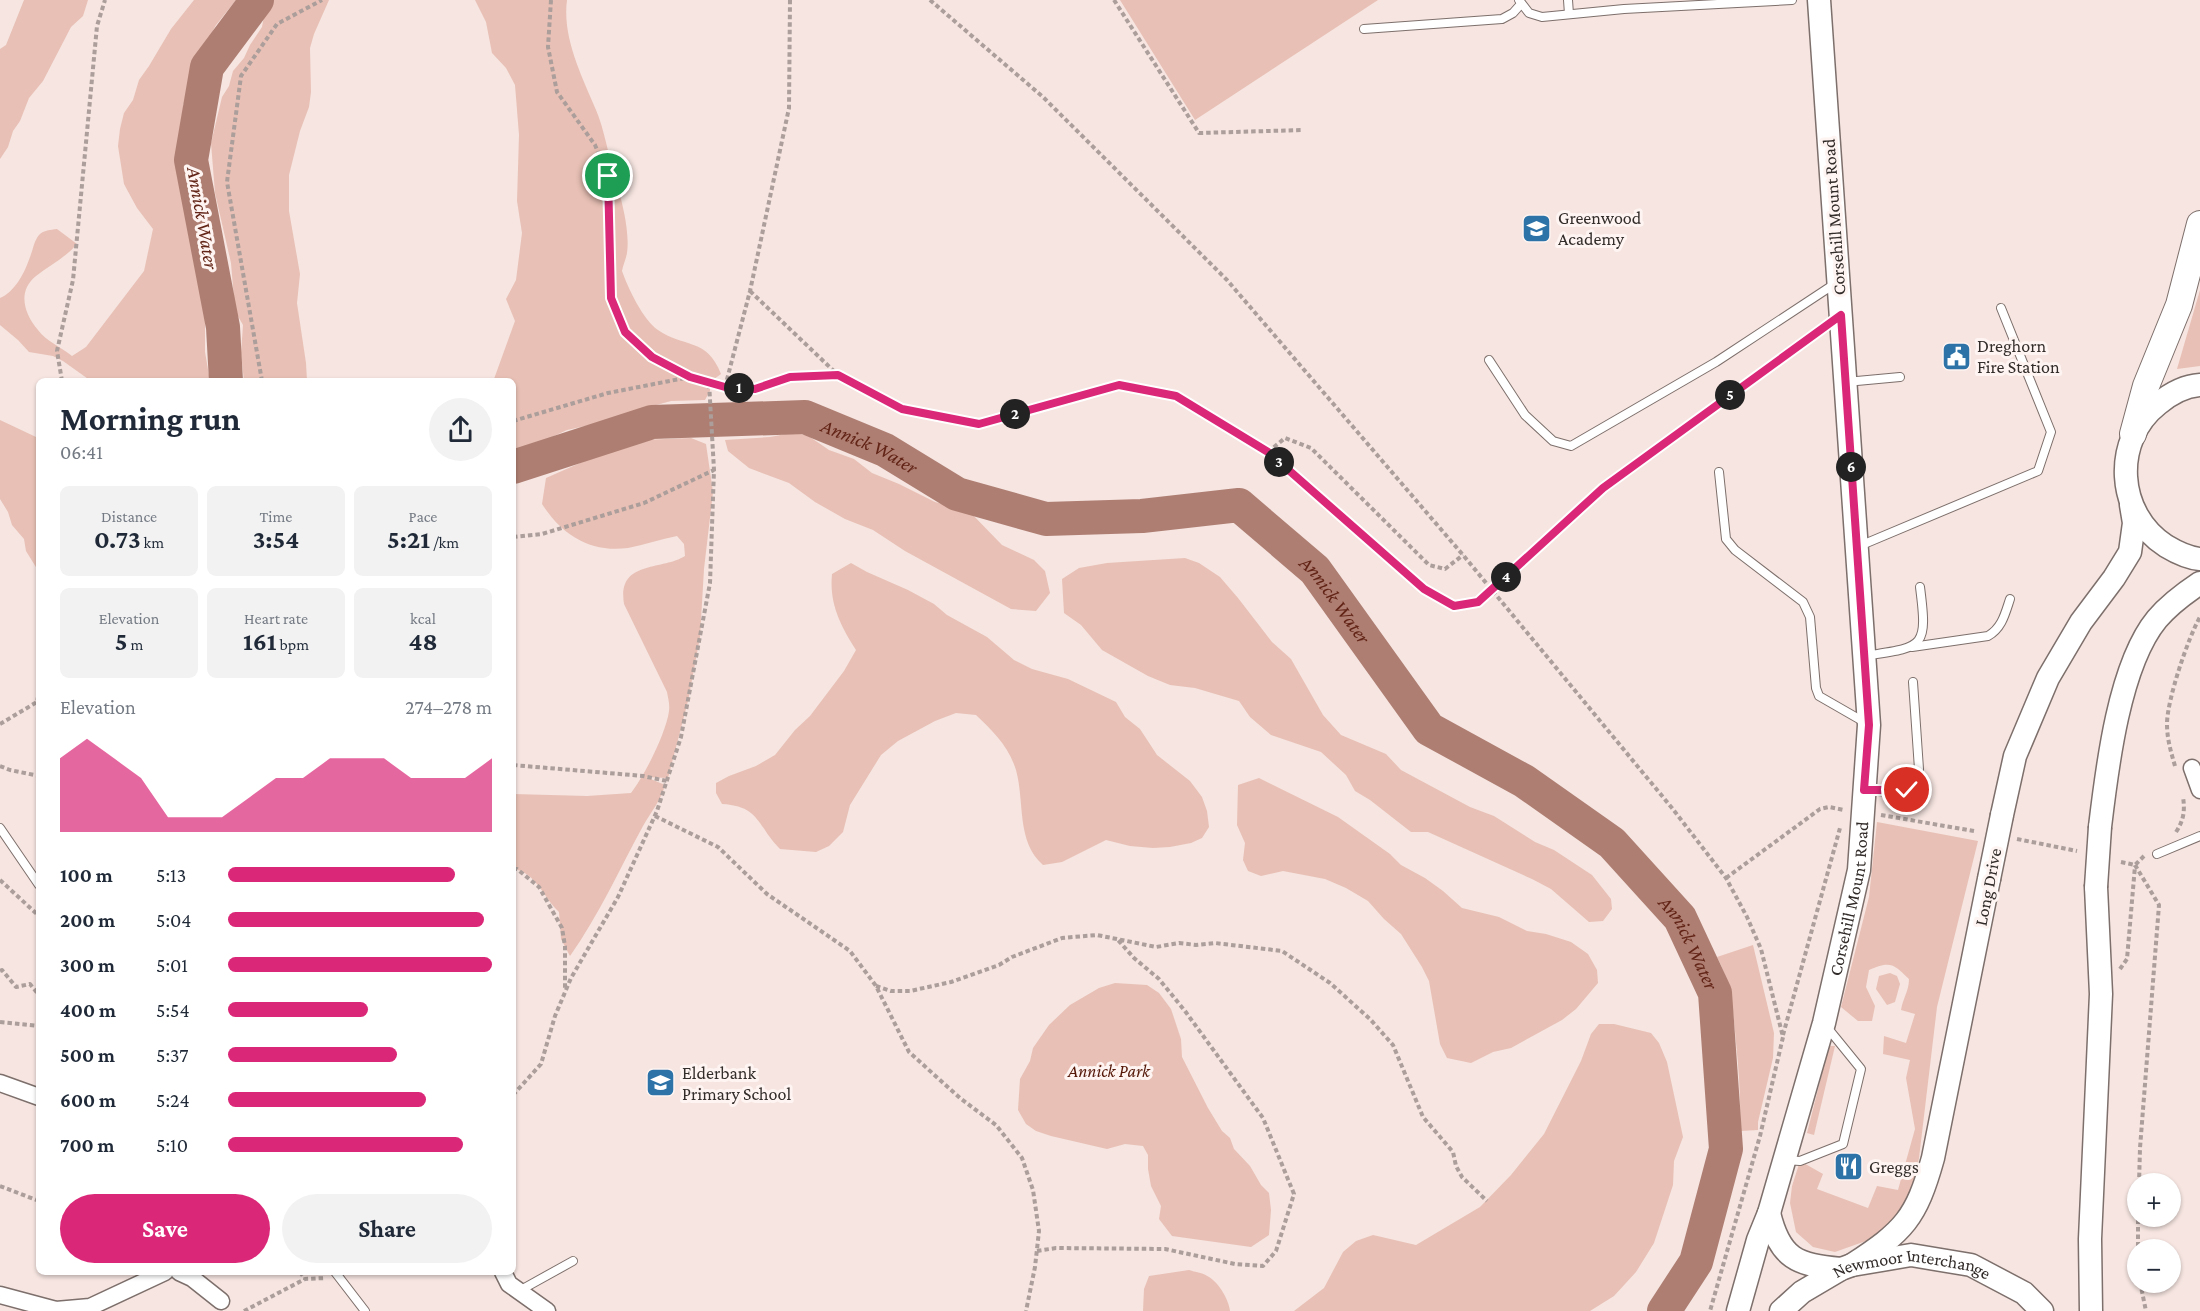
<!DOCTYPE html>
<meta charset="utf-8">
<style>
:root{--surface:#fff;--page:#f2f2f3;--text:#1f2937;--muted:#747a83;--accent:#db2777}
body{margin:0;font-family:"Crimson Pro",serif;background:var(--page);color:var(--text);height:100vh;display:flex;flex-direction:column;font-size:22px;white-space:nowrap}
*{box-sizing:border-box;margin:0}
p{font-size:20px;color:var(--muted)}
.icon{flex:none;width:33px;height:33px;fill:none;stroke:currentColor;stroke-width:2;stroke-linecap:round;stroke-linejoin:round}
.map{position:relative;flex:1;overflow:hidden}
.details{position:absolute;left:36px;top:378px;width:480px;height:897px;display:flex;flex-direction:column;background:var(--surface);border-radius:9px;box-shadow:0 2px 4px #0004}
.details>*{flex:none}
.buttons{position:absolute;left:2127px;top:1173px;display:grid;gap:12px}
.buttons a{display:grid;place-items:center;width:54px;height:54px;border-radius:50%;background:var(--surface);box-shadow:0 2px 4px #0004;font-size:30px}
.pin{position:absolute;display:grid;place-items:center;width:51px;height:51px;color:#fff;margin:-26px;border:3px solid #fff;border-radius:50%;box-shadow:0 2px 6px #0007}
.km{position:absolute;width:30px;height:30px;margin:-15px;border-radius:50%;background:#222;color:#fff;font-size:16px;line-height:30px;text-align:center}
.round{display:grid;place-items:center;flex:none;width:63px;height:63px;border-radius:32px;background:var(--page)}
.headline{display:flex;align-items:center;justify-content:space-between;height:102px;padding:0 24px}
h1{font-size:33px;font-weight:700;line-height:45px}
.figures{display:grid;grid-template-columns:repeat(3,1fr);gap:9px;height:102px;padding:6px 24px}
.figures div{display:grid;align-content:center;border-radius:9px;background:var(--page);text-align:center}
.figures b{font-size:26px;font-weight:700}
.figures small{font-size:16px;font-weight:400}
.figures p{font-size:16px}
.chart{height:168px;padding:12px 24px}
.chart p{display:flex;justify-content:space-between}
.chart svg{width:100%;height:108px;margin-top:6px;fill:var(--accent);opacity:.7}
.primary-button{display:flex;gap:12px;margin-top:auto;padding:12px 24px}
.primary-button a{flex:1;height:69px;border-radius:36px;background:var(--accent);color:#fff;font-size:24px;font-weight:700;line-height:69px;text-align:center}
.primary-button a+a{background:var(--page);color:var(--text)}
ul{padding:0 24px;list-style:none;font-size:20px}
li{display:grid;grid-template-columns:96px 72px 1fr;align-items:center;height:45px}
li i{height:15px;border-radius:8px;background:var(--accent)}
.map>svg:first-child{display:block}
</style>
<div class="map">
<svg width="2200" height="1311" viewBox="0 0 2200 1311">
<rect width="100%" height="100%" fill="#f6e5e1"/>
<g fill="#e8c0b5">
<path d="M 24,0 L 88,0 L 83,16 L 71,27 L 43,81 L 29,98 L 20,121 L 13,131 L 8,147 L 0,159 L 0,49 L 6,45 Z"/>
<path d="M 194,0 L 236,0 L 216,25 L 204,47 L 190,92 L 183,105 L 183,169 L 187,184 L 191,219 L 191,242 L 197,261 L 205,306 L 205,352 L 210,381 L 91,381 L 63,361 L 53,356 L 29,352 L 18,340 L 0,325 L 0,298 C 15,292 25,272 30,257 C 33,250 34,241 39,235 C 44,230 50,230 57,229 L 77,244 C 65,258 50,265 36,276 C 17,291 24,314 38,330 C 46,341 61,347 72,356 L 86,347 L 144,271 L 153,229 L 137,208 L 124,184 L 118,146 L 120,129 L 124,113 L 133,100 L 139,80 L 149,66 L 171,29 Z"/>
<path d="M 267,0 L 329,0 L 314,34 L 310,48 L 311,92 L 309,107 L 300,131 L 289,175 L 289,211 L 300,274 L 297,303 L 306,363 L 307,381 L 244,381 L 241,353 L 243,325 L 235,311 L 231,263 L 215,193 L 211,143 L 222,97 L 229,86 L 233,71 L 244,58 L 250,45 L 262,27 Z"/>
<path d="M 475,0 L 567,0 C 562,38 582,76 596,110 C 602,124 605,139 609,154 C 616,182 631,225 627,253 C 626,259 623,265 622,271 C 628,288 643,320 658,330 C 683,348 707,337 721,374 L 710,382 L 710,391 L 705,400 L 671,401 L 638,410 L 613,420 L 567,430 L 537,444 L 513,451 L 513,381 L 494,381 L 494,379 L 515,321 L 506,299 L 516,280 L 522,233 L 517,201 L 519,135 L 515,85 L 506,68 L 492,53 L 486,22 Z"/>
<path d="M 1120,0 L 1378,0 L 1195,120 Z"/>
<path d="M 2200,290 L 2200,366 L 2177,369 Z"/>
<path d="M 0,420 L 36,437 L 39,442 L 39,572 L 26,551 L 24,539 L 12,525 L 8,512 L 0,499 Z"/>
<path d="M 791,433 L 807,435 L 829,450 L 854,459 L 872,473 L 899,484 L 935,502 L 969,511 L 1002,545 L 1034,560 L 1045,571 L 1050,593 L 1036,611 L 1011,609 L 905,551 L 873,530 L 845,519 L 815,502 L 789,483 L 749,468 L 728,451 L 725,440 L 770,437 Z"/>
<path d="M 691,438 L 706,444 L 713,492 L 704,569 L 700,637 L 688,701 L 668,778 L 646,777 L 665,785 C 661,800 651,812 643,826 C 619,870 599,915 570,956 L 561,939 L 559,912 C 543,897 536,872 513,869 L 513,794 L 587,796 L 631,793 C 645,775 666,733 669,711 C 670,704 668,698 667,692 L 624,604 C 617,560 661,571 685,556 L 684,544 L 677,536 C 661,539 644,545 628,548 C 590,553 562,535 542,504 L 546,478 L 596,456 L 614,446 L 640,440 Z"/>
<path d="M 1185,558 L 1199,563 L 1220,577 L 1238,598 L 1272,642 L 1291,659 L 1323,715 L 1341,735 L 1386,754 L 1401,770 L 1470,807 L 1494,816 L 1535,842 L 1554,850 L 1592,875 L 1611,899 L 1612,909 L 1603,921 L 1589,922 L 1551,889 L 1532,879 L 1428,832 L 1411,832 L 1370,800 L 1355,791 L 1346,775 L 1321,752 L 1271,735 L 1250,717 L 1239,701 L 1195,688 L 1170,685 L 1148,676 L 1102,650 L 1081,625 L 1064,613 L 1062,579 L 1079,568 L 1107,563 Z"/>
<path d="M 851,563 L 867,572 L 908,590 L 934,604 L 947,615 L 987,637 L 1014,660 L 1032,669 L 1068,679 L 1116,702 L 1125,717 L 1140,729 L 1157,755 L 1190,781 L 1202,797 L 1207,811 L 1209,827 L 1202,838 L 1191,843 L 1170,847 L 1153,848 L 1130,846 L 1106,840 L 1062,862 L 1043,865 C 1016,841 1025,803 1016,770 C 1009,747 993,731 976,715 L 956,713 L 935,721 L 898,741 L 881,755 L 850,805 L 843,832 L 829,846 L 816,852 L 780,849 C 757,826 760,806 722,804 L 716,793 L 716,783 L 729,776 L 756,766 L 775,755 L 795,730 L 810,716 L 844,671 L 856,650 C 841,626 829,604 832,574 Z"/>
<path d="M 1259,778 L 1338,817 L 1390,854 L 1401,865 L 1425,878 L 1443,891 L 1462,908 L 1499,917 L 1527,931 L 1546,934 L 1571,942 L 1588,954 L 1597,970 L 1598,983 L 1576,1009 L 1562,1020 L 1511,1048 L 1493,1052 L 1471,1063 L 1447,1058 L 1440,1044 L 1429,981 L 1422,967 L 1401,934 L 1384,919 L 1368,901 L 1346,888 L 1325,879 L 1283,871 L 1261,876 L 1248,871 L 1243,860 L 1245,843 L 1237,825 L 1238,785 Z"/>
<path d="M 1877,822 L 1978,841 L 1937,1007 L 1919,1158 L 1910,1199 L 1880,1236 L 1835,1252 L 1813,1247 L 1796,1232 L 1790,1203 L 1792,1186 L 1800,1161 L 1823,1174 L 1817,1189 L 1868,1208 L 1877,1186 L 1898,1190 L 1915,1129 L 1906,1078 L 1910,1060 L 1883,1054 L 1884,1036 L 1906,1043 L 1915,1014 L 1901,1010 C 1903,998 1909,991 1909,979 C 1893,963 1890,961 1869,970 L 1866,987 L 1875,1006 L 1872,1021 L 1858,1021 L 1841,1007 L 1869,897 Z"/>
<path d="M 1753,945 L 1774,1033 L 1773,1058 L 1758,1122 L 1758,1130 L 1740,1131 C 1741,1101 1739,1072 1736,1042 C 1733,1011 1732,985 1717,957 Z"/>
<path d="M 1890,973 L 1897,976 L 1900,984 L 1895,1002 L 1887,1005 L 1876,989 L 1879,976 Z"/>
<path d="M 1115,983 L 1147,985 L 1159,993 L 1171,1009 L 1181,1039 L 1182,1057 L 1208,1108 L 1222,1131 L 1230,1138 L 1234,1149 L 1250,1166 L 1261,1185 L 1269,1193 L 1271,1210 L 1269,1235 L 1251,1247 L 1172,1236 L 1159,1219 L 1161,1206 L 1151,1186 L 1148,1169 L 1148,1155 L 1143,1146 L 1125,1144 L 1107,1149 L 1051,1136 L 1036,1131 L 1026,1124 L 1018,1110 L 1020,1079 L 1030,1061 L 1033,1048 L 1049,1025 L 1070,1005 L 1099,988 Z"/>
<path d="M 1599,1024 L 1614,1024 L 1651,1033 L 1659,1043 L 1667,1062 L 1683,1137 L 1674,1161 L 1673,1185 L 1654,1243 L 1636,1272 L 1614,1296 L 1590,1311 L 1294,1311 L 1324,1288 L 1343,1252 L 1356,1241 L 1373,1235 L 1416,1245 L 1480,1207 L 1511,1175 L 1544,1134 L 1581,1061 L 1591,1034 Z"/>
<path d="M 1829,1046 L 1835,1046 L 1814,1135 L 1807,1133 Z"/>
<path d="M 1189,1270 C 1195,1272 1204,1273 1209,1277 C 1219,1283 1229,1300 1230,1311 L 1143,1311 L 1144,1289 L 1149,1276 Z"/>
</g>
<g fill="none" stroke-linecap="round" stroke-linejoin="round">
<g stroke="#ae7e72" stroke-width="34">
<path d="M 226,381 L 223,327 L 191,160 L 207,67 L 257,0"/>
<path id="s1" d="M 513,467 L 652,422 L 805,417 L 885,450 L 957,494 L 1046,519 L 1142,516 L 1239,505 L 1315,570 L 1429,729 L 1524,781 L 1612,843 L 1680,918 L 1715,993 L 1726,1149 L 1696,1262 L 1664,1311"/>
</g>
<defs>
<g id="lane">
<path d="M 1519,0 L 1529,13 L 1542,17 L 1624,9 L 1792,0"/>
<path d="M 1568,0 L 1569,14"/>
<path d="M 1364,29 L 1502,19 L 1513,13 L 1521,4"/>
<path d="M 1489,360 L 1525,415 L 1553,441 L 1571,446 L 1716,362 L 1836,283"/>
<path d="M 1846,382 L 1900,377"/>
<path d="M 1719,472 L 1726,539 L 1735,550 L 1803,602 L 1810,617 L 1816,688 L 1819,696 L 1866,723"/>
<path d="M 1857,547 L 2038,471 L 2051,432 L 2001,308"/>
<path d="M 1912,647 L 1988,636 C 2002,628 2005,614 2010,599"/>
<path d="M 1864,656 C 1924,647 1928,649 1920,587"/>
<path d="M 1865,790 C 1878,790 1908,797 1916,783 C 1918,779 1918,773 1919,769 L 1913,682"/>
<path d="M 0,828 L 39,885"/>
<path d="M 2157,854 L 2200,836"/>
<path d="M 1785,1160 L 1800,1161 L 1843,1144 L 1861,1069 L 1826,1026"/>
<path d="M 335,1272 L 365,1311"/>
<path d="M 519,1291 L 573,1261"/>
</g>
<g id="street">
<path d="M 2192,768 L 2200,790"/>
<path d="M 0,1083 L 39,1097"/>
<path d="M 179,1272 L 192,1278 L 221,1301"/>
<path d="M 503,1272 L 509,1284 L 547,1311"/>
<path d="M 0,1295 L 56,1310 L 90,1307 L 165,1272"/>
</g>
<g id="secondary">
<path d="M 2200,385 C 2185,386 2170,394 2158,404 C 2112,440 2116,514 2166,546 C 2176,552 2188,558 2200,559"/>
<path d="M 2002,815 L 2015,756 L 2048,678 L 2081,622 L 2114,578 L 2130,552 L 2134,523 L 2131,505"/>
<path d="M 2100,827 C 2107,768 2119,665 2157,619 C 2169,605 2185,593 2200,583"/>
<path d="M 1769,1213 C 1780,1259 1797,1265 1841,1269"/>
<path d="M 1852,1265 C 1904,1231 1916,1219 1933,1158 L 1989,879"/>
<path id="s2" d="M 1738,1311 L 1758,1240 L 1769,1213 L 1824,1023 L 1859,870 L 1869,725 L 1819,0"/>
<path id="s3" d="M 1781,1311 L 1802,1292 L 1841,1269 L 1852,1265 L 1911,1255 L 1971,1265 L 2024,1293 L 2042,1311"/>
<path d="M 2091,1311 L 2090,1239 L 2101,994 L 2096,887"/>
</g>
<path id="primary" d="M 2133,434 L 2146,386 L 2179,305 L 2200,224"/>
</defs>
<use href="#lane" stroke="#7d6f6b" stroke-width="10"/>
<use href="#street" stroke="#7d6f6b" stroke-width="19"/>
<use href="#secondary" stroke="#7d6f6b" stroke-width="25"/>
<use href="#primary" stroke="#7d6f6b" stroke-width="28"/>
<g stroke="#ab9e9b" stroke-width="4" stroke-dasharray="4.5 3" stroke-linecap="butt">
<path d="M 551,0 L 548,47 L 557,92 L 595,145 L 608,176 L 611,298 L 625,332 L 652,357 L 690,377 L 725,387 L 755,389 L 790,377 L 837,375"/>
<path d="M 930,0 L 1043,97 L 1227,280 L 1463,555 L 1672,808 L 1726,878 L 1747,917 L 1761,949 L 1783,1037 L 1760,1136 L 1710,1311"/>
<path d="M 1114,0 L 1199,133 L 1303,130"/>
<path d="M 750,291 L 838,375 L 902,409 L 979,424 L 1119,385 L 1176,396 L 1268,452 L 1423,589 L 1454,606 L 1478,602"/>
<path d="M 62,381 L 57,351 L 73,280 L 97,26 L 105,0"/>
<path d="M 262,381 L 227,182 L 241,76 L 277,24 L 322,0"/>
<path d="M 725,387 L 750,291 L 789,108 L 790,0"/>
<path d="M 513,421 L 608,393 L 690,377"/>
<path d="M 1268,452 L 1285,438 L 1311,448 L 1429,565 L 1445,569 L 1463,555"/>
<path d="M 513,537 L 542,534 L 644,503 L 714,470"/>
<path d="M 1512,571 L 1603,488 L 1821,329"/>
<path d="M 0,724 L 37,702 L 39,692"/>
<path d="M 513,765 L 643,776 L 667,781"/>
<path d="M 0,766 L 10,770 L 39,776"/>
<path d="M 2175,766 C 2171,752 2167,739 2167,724 C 2167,700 2188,638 2200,617"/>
<path d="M 1881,815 L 1974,831"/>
<path d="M 655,816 L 718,847 L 767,894 L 850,951 L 876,986 L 909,1052 L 960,1098 L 996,1125 L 1022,1158 L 1033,1190 L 1039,1231 L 1035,1267 L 1026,1311"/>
<path d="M 2176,832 C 2184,820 2185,810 2183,797"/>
<path d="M 2017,839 L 2077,851"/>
<path d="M 2121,862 L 2135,865 L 2144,856"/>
<path d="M 2135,865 L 2159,905 L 2140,1148 L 2139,1184"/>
<path d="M 513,869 L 517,869 L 539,887 L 562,928 L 565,946 L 565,988"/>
<path d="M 1726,878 L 1820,809 L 1829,807 L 1844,810"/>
<path d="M 0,880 L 39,916"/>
<path d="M 2120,969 L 2127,959 L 2135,866"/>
<path d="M 0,971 L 2,970 L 16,987 L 30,984 L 39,995"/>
<path d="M 876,986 L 891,991 L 910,991 L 951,982 L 999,965 L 1012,957 L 1062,938 L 1097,935 L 1156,947 L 1179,943 L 1196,945 L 1215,943 L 1282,951 L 1330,983 L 1370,1019 L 1393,1045 L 1423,1117 L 1453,1152 L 1456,1166 L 1462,1177 L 1487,1201"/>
<path d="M 0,1022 L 39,1026"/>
<path d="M 1783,1035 L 1840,828"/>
<path d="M 513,1095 L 541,1064 L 555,1016 L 571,978 L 618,897 L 657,811 L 681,737 L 710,583 L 714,470 L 709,382"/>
<path d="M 0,1186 L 39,1201"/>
<path d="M 1037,1251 L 1056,1248 L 1165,1249 L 1235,1264 L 1263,1266 L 1276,1251 L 1294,1194 L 1263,1118 L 1185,1011 L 1159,979 L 1134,958 L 1118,940"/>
<path d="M 2138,1269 L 2138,1216"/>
<path d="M 300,1272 L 305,1279"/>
<path d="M 2140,1282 L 2146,1311"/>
<path d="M 244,1311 L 305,1279 L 326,1278"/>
</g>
<use href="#lane" stroke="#fff" stroke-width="8"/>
<use href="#street" stroke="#fff" stroke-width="16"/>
<use href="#secondary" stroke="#fff" stroke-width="22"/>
<use href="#primary" stroke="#fff" stroke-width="26"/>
<defs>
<g id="secondary-bridge">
<path d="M 1989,879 L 2002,815"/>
<path d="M 2096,887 L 2100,827"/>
</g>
</defs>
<use href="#secondary-bridge" stroke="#7d6f6b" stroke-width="25" stroke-linecap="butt"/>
<path stroke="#ab9e9b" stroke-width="4" stroke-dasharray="4.5 3" stroke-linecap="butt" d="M 1478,602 L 1512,571"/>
<use href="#secondary-bridge" stroke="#fff" stroke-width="22"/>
</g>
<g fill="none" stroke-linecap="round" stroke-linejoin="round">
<defs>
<path id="route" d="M 608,176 L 611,298 L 625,332 L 652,357 L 690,377 L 725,387 L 755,389 L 790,377 L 838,375 L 902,409 L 979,424 L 1119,385 L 1176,396 L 1268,452 L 1424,589 L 1454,606 L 1478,602 L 1603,488 L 1841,315 L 1869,725 L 1864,790 L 1907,790"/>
</defs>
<use href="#route" stroke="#fff" stroke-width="12"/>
<use href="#route" stroke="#db2777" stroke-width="8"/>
</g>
<defs>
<symbol id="school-square" viewBox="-11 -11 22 22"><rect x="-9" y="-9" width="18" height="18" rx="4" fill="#2d73a8" stroke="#fef4f1"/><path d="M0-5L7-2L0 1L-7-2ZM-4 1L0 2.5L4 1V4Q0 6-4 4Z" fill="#fff"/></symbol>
<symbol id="civic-square" viewBox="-11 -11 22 22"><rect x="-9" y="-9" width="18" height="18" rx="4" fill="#2d73a8" stroke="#fef4f1"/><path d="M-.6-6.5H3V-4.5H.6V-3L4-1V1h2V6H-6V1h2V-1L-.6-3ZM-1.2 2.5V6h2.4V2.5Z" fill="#fff"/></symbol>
<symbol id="restaurant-square" viewBox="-11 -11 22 22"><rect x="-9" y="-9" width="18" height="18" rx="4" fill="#2d73a8" stroke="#fef4f1"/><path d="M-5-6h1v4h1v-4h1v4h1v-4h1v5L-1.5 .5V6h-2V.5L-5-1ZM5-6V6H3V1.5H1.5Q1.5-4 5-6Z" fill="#fff"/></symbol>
</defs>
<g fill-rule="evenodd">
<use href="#school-square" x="1520" y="212" width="33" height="33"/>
<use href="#civic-square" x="1940" y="340" width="33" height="33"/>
<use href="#school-square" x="644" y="1066" width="33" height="33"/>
<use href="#restaurant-square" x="1832" y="1150" width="33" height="33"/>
</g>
<g text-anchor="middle" stroke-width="6" stroke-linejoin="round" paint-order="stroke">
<g font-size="18" fill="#322c2a" stroke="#fef4f1">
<text transform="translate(1834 217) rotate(-94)" y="6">Corsehill Mount Road</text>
<text transform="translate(1988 887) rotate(-79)" y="6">Long Drive</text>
<text dy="6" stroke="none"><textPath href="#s2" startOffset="428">Corsehill Mount Road</textPath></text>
<text dy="6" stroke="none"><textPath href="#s3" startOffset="146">Newmoor Interchange</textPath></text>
</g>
<g font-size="18" fill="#322c2a" stroke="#fef4f1" text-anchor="start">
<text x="1558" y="224">Greenwood<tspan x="1558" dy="21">Academy</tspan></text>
<text x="1977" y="352">Dreghorn<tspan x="1977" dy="21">Fire Station</tspan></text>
<text x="682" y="1079">Elderbank<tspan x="682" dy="21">Primary School</tspan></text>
<text x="1869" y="1173">Greggs</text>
</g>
<g font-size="18" font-style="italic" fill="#541708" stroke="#fef4f1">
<text x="1109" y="1077">Annick Park</text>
</g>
<g font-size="20" font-style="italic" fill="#622416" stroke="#fef4f1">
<text transform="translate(203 218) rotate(80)" y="7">Annick Water</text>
<text dy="7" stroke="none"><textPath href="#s1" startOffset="370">Annick Water</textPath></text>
<text dy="7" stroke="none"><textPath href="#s1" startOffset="892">Annick Water</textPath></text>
<text dy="7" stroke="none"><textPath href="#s1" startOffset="1395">Annick Water</textPath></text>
</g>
</g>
</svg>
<div class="buttons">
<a>+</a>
<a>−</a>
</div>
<div class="pin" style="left:608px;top:176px;background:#1e9e55"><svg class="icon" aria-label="arrive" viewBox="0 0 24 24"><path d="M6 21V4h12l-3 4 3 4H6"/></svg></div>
<div class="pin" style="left:1907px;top:790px;background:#d93025"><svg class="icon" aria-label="check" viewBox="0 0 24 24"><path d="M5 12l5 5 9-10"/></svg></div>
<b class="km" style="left:739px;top:388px">1</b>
<b class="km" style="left:1015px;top:414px">2</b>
<b class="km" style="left:1279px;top:462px">3</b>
<b class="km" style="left:1506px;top:577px">4</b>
<b class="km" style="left:1730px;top:395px">5</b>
<b class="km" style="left:1851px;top:467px">6</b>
<section class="details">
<div class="headline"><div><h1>Morning run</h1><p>06:41</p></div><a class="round"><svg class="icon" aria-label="share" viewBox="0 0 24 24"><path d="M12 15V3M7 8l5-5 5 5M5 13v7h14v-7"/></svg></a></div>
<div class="figures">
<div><p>Distance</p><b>0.73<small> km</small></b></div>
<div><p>Time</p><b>3:54</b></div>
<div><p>Pace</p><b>5:21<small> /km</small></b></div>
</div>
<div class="figures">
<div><p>Elevation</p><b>5<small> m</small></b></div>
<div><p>Heart rate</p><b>161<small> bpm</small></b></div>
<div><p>kcal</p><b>48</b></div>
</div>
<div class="chart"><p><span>Elevation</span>274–278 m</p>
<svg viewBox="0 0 160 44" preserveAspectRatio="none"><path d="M0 44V14L10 6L20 14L30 22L40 38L50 38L60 38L70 30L80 22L90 22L100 14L110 14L120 14L130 22L140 22L150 22L160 14V44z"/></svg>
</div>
<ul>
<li><b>100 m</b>5:13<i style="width:86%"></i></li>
<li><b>200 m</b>5:04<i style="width:97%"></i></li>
<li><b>300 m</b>5:01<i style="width:100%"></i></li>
<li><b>400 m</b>5:54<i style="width:53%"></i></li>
<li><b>500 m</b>5:37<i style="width:64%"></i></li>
<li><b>600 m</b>5:24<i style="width:75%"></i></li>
<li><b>700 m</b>5:10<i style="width:89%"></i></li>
</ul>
<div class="primary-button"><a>Save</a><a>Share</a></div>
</section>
</div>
